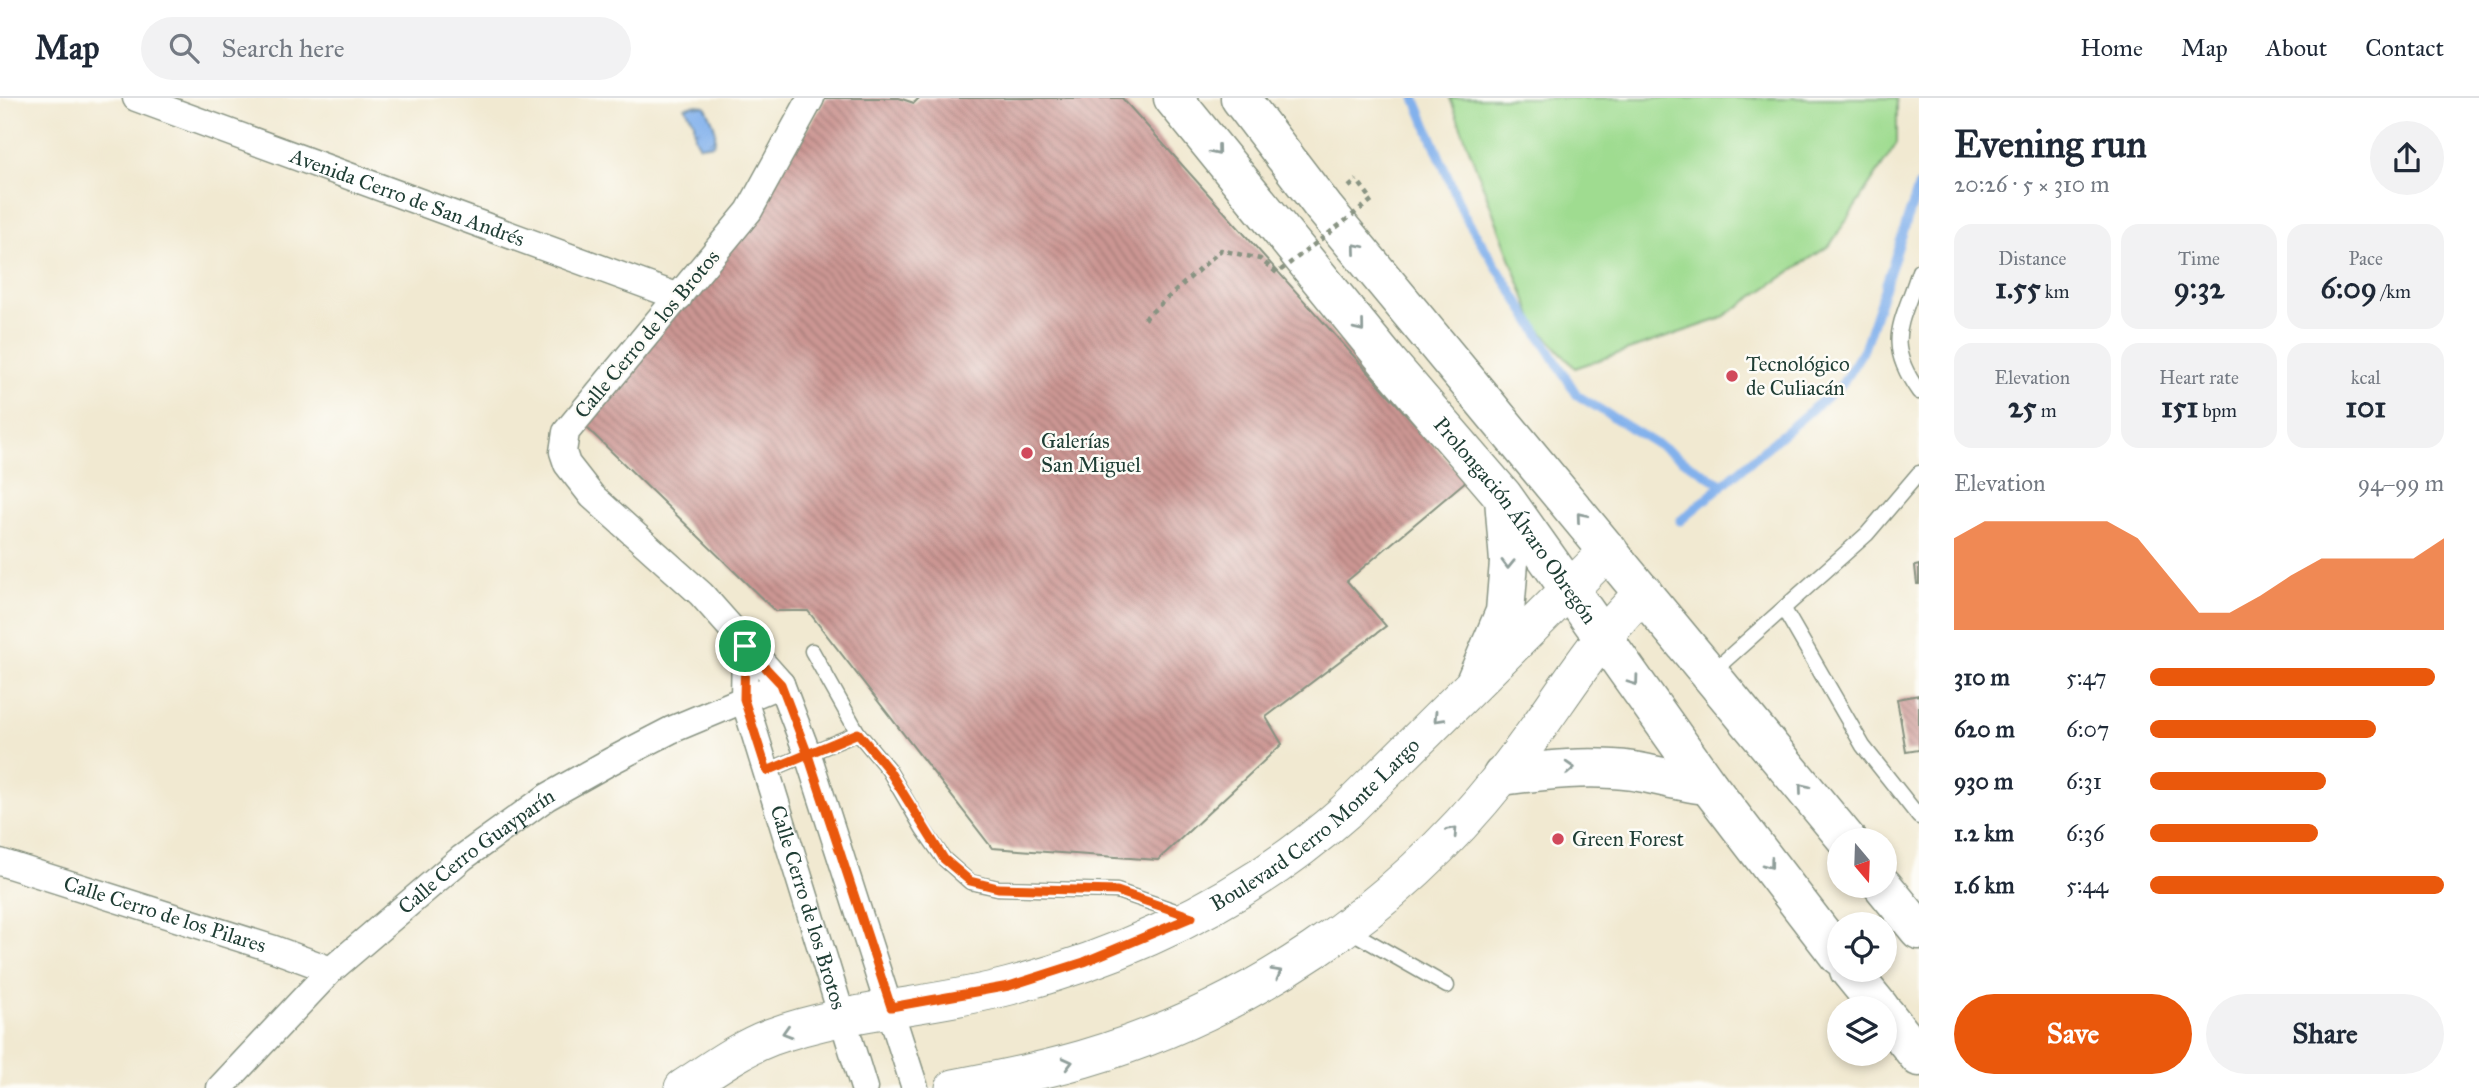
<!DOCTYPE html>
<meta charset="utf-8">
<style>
:root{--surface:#fff;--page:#f2f2f3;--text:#1f2937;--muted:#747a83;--line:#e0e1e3;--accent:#ea580c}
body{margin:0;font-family:"IM FELL Great Primer",serif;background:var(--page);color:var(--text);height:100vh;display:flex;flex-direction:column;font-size:26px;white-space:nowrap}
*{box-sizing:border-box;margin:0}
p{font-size:23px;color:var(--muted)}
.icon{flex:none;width:38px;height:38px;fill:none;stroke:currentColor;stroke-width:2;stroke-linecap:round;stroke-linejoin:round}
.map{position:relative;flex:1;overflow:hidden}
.sheet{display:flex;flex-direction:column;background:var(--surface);width:560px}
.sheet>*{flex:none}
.needle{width:46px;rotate:161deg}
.buttons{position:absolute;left:1827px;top:730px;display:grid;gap:14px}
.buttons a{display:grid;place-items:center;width:70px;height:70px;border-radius:50%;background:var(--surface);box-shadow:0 4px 10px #0003;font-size:35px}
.pin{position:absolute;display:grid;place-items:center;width:60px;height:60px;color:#fff;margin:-30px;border:4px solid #fff;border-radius:50%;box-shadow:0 2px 7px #0007}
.round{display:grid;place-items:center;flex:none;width:74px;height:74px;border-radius:37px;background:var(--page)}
.headline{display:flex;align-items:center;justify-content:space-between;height:119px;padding:0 35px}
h1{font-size:38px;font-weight:700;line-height:52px}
.stats{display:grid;grid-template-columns:repeat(3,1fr);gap:10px;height:119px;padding:7px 35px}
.stats div{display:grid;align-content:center;border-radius:18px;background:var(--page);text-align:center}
.stats b{font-size:30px;font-weight:700}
.stats small{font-size:19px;font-weight:400}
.stats p{font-size:19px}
.chart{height:196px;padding:14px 35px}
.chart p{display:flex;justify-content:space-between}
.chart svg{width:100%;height:126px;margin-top:7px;fill:var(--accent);opacity:.7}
.button{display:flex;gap:14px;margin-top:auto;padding:14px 35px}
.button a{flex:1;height:80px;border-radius:42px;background:var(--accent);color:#fff;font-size:28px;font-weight:700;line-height:80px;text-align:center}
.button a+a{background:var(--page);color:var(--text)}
ul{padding:0 35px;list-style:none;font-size:23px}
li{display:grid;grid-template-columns:112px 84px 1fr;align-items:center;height:52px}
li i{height:18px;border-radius:9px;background:var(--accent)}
header{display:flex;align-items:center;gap:42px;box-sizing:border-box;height:98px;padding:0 35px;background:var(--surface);border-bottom:2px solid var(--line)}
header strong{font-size:33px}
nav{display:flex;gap:38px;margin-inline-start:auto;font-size:24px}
.search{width:490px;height:63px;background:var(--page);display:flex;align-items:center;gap:18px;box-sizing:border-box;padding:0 24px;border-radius:38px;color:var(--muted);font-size:26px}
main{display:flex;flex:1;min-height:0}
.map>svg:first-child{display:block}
</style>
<header>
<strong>Map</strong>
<div class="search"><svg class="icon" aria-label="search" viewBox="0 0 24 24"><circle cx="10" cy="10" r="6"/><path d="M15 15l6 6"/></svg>Search here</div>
<nav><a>Home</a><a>Map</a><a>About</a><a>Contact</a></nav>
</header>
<main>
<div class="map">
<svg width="1919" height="990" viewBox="0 0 1919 990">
<defs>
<pattern id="water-ripples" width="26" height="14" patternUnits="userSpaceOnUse" patternTransform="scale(1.75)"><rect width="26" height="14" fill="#82b1ec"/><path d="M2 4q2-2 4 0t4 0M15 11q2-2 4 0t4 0" fill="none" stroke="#6a91c0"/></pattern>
<pattern id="building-back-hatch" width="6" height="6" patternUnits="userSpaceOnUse" patternTransform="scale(1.75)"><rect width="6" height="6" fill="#cc9693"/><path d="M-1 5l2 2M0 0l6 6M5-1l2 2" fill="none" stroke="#a57c79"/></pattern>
</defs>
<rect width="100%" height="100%" fill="#fdfcf7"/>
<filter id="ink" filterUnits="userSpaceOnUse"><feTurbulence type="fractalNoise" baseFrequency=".0143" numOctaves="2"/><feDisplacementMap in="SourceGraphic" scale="14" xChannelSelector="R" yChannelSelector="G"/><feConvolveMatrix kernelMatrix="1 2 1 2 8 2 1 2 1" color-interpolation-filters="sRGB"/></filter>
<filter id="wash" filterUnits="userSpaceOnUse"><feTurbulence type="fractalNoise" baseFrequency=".00686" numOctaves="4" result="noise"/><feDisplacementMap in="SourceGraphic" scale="28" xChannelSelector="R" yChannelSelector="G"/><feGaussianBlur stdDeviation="1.57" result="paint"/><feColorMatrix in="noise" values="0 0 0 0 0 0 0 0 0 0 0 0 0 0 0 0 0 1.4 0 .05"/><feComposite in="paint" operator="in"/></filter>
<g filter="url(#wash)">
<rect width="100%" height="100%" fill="#f1e9d1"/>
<path fill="#9fdc90" stroke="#5f8c62" stroke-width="2" d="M 1450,0 L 1897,0 L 1897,45 L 1830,147 L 1720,221 L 1575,270 L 1535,226 Z"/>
<path fill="url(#water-ripples)" stroke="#507790" stroke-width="2" d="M 695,7 L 705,8 C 712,21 718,31 714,46 L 700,48 L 695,39 L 694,24 L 685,9 Z"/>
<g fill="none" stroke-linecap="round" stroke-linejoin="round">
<g stroke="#82b1ec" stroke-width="9">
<path d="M 1415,0 L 1464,117 L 1577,297 L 1723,387"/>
<path d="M 1680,423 L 1842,286 L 1864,251 L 1919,87"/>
</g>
</g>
<g id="blocks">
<g fill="url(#building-back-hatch)">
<path d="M 826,0 L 899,0 L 914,5 L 919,0 L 1122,0 L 1466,383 L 1347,483 L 1386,528 L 1266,619 L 1282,646 L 1158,762 L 992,750 L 808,513 L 775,513 L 584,327 L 761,106 Z"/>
<path d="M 1919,467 L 1919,486 L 1917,486 L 1915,468 Z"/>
<path d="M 1919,597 L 1919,652 L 1906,654 L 1897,601 Z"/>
</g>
</g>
</g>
<g filter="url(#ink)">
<use href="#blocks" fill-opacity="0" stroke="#889382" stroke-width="2"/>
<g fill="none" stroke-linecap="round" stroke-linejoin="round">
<defs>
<g id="lane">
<path d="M 1919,173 C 1902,227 1883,243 1919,294"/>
<path d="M 1785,513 L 1863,648 L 1919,719"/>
<path d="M 812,553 L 858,635 L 888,671 L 923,731 L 944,761 L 970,784 L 998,790 L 1117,793 L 1184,816"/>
<path d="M 1711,575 L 1867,436 L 1919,375"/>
<path d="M 767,673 L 858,635"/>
<path d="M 1347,831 L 1447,888"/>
</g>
<g id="street">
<path id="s1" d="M 136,0 L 679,199"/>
<path d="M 811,0 L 749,113 L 566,334 L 563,354 L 567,366 L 592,398 L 701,496 L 781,586 L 808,657 L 915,990"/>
<path id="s2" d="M 745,548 L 744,601 L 864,990"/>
<path id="s3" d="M 0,764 L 274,851 L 331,872"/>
<path id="s4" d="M 220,990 L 331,872 L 462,760 L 547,699 L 611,663 L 671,632 L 781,586"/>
</g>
<g id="secondary">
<path id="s5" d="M 683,990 C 711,972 739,951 771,939 C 848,911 931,909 1010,888 C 1133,855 1250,799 1346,713 L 1609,452"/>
<path d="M 954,990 C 997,982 1041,973 1083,961 C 1247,913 1396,812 1502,678 C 1551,618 1587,549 1644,494"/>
</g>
<g id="primary">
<path id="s6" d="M 1173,0 L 1387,263 L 1503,398 L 1708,687 L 1839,858"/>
<path d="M 1240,0 L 1324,110 L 1847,742"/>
<path d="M 1476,582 L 1505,514 L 1509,464 L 1504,400"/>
<path d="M 1502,678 C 1546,672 1589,667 1633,673 C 1659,677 1682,685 1708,687"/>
<path d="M 1883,788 L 1919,832"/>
<path d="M 1849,872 L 1880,910"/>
<path d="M 1885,916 L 1919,959"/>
</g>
</defs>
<use href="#lane" stroke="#889382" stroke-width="17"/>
<use href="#street" stroke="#889382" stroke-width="29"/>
<use href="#secondary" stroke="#889382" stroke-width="39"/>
<use href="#primary" stroke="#889382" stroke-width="41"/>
<path stroke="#889382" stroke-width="4.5" stroke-dasharray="5 5" stroke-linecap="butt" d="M 1349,89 L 1357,82"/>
<use href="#lane" stroke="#fff" stroke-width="14"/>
<use href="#street" stroke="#fff" stroke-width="26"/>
<use href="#secondary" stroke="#fff" stroke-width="37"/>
<use href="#primary" stroke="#fff" stroke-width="38"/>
<path stroke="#889382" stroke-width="4.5" stroke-dasharray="5 5" stroke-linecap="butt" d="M 1144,221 L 1221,152 L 1260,161 L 1277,175 L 1372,102 L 1357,82"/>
</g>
<defs><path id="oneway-chevron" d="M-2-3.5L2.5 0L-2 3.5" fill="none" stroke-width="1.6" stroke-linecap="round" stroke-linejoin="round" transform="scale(1.75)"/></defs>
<g stroke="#8f9e9a">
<use href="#oneway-chevron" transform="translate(1216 53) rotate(51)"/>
<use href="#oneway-chevron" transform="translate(1357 150) rotate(-130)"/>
<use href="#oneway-chevron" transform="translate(1360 229) rotate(51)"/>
<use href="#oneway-chevron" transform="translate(1581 419) rotate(-130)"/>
<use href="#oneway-chevron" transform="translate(1508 466) rotate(91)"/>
<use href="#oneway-chevron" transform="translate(1634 583) rotate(54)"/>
<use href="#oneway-chevron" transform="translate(1438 620) rotate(134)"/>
<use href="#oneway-chevron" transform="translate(1570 670) rotate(-3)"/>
<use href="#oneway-chevron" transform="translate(1803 690) rotate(-130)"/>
<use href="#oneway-chevron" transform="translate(1453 733) rotate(-47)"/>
<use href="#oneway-chevron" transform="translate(1769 766) rotate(53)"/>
<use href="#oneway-chevron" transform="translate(1277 875) rotate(-29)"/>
<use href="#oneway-chevron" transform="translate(787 934) rotate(163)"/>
<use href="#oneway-chevron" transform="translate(1068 965) rotate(-14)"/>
</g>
</g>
<g fill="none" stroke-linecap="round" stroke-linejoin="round" filter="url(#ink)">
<defs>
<path id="route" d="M 745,548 L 781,586 L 808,657 L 891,909 L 1009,888 L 1084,864 L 1192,819 L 1117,793 L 998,790 L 970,783 L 944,761 L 888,671 L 858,635 L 767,673 L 744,601 L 745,548"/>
</defs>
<use href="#route" stroke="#fff" stroke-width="14"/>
<use href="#route" stroke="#ea580c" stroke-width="9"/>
</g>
<g fill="#d1495b" stroke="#fdfcf7" stroke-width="2.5">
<circle cx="1732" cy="278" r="7"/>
<circle cx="1027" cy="355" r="7"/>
<circle cx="1558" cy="741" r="7"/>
</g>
<g text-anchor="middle" stroke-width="5" stroke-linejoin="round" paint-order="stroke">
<g font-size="21" fill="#1f3d34" stroke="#fdfcf7">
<text dy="7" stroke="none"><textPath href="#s1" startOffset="289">Avenida Cerro de San Andrés</textPath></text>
<text transform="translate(647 236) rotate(-50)" y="7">Calle Cerro de los Brotos</text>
<text dy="7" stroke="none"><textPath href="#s6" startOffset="544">Prolongación Álvaro Obregón</textPath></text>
<text dy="7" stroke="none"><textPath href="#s5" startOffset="696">Boulevard Cerro Monte Largo</textPath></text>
<text dy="7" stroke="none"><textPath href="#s4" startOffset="350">Calle Cerro Guayparín</textPath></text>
<text dy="7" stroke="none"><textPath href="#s2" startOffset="271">Calle Cerro de los Brotos</textPath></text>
<text dy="7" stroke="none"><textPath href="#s3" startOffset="173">Calle Cerro de los Pilares</textPath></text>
</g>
<g font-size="21" fill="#1f3d34" stroke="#fdfcf7" text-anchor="start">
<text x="1746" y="273">Tecnológico<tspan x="1746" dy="24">de Culiacán</tspan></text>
<text x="1041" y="350">Galerías<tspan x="1041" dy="24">San Miguel</tspan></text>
<text x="1572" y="748">Green Forest</text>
</g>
</g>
</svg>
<div class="buttons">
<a><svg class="needle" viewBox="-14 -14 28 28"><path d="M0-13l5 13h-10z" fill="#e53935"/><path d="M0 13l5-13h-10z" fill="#747a83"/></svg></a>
<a><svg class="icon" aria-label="locate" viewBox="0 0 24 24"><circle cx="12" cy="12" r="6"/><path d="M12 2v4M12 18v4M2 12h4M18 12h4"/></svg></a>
<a><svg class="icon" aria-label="layers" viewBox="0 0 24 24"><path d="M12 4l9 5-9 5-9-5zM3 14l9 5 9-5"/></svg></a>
</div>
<div class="pin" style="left:745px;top:548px;background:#1e9e55"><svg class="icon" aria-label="arrive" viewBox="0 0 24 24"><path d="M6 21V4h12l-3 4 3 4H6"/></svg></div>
</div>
<section class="sheet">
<div class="headline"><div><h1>Evening run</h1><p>20:26 · 5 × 310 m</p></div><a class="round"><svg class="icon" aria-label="share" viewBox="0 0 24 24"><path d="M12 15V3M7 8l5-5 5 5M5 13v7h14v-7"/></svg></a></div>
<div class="stats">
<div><p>Distance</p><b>1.55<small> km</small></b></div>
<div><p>Time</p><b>9:32</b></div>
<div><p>Pace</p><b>6:09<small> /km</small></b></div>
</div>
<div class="stats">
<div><p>Elevation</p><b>25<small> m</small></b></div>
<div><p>Heart rate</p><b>151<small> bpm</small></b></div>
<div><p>kcal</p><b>101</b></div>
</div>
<div class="chart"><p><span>Elevation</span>94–99 m</p>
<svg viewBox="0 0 160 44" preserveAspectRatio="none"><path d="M0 44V12L10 6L20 6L30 6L40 6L50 6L60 12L70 25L80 38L90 38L100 32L110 25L120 19L130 19L140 19L150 19L160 12V44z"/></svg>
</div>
<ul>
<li><b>310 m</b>5:47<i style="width:97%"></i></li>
<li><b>620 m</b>6:07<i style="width:77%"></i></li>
<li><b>930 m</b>6:31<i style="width:60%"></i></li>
<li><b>1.2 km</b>6:36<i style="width:57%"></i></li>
<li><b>1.6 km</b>5:44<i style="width:100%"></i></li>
</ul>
<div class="button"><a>Save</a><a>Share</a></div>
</section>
</main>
